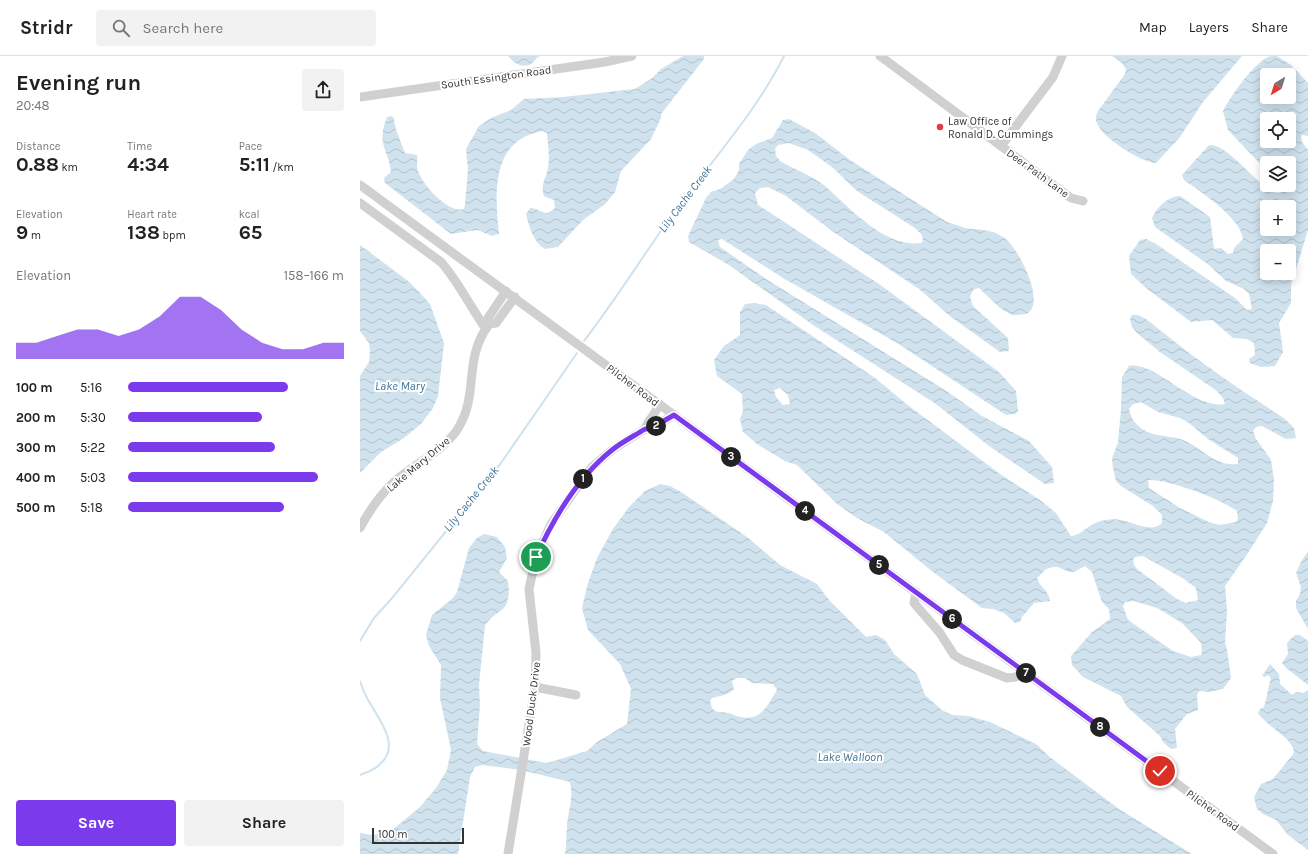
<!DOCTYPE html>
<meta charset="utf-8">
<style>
:root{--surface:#fff;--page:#f2f2f2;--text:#222;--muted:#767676;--line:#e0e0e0;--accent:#7c3aed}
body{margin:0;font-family:Karla,sans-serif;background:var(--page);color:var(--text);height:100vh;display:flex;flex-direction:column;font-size:15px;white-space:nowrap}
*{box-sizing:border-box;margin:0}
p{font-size:13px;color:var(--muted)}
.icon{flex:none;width:22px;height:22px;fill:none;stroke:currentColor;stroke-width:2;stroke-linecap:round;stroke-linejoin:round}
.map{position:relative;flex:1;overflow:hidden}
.drawer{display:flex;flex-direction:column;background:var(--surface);width:360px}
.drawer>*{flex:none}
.needle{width:26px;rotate:218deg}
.buttons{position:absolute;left:900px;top:12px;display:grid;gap:8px}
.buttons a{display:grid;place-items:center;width:36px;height:36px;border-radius:4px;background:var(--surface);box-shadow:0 2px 10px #0003;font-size:20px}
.scale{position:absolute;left:12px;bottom:10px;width:92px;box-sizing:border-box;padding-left:4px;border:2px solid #333;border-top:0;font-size:11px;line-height:14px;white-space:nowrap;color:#333;-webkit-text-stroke:3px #fff;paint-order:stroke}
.pin{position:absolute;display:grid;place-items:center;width:34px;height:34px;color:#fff;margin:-17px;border:2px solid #fff;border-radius:50%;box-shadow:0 1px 4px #0007}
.km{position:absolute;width:20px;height:20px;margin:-10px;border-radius:50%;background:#222;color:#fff;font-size:11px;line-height:20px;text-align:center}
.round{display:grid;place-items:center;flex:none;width:42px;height:42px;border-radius:4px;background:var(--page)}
.headline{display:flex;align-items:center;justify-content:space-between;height:68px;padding:0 16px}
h1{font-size:22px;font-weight:700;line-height:30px}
.stats{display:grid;grid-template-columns:repeat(3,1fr);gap:6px;height:68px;padding:4px 16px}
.stats div{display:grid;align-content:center}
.stats b{font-size:20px;font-weight:700}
.stats small{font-size:11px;font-weight:400}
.stats p{font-size:11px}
.chart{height:112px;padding:8px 16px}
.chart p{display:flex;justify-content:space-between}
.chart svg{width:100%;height:72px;margin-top:4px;fill:var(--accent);opacity:.7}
.primary-button{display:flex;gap:8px;margin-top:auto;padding:8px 16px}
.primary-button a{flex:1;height:46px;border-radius:4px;background:var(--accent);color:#fff;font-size:16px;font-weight:700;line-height:46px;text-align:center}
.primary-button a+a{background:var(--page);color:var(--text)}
ul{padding:0 16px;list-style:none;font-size:13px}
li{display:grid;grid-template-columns:64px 48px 1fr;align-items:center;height:30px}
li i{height:10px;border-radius:5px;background:var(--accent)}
header{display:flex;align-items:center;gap:24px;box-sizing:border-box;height:56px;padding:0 20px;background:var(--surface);border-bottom:1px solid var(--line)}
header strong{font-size:19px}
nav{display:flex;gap:22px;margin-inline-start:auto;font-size:14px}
.search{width:280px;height:36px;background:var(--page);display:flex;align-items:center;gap:10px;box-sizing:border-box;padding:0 14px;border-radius:4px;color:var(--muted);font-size:15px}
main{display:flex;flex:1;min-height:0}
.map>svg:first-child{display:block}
</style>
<header>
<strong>Stridr</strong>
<div class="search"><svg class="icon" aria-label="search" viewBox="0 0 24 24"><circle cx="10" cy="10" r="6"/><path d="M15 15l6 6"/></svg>Search here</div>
<nav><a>Map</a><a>Layers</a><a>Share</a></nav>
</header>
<main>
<section class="drawer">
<div class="headline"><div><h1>Evening run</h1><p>20:48</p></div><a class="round"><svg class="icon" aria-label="share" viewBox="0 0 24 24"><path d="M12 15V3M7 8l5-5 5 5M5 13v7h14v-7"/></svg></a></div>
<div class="stats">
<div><p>Distance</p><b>0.88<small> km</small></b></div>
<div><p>Time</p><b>4:34</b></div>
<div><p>Pace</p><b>5:11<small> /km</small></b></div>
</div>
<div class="stats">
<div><p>Elevation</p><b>9<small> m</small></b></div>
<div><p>Heart rate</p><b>138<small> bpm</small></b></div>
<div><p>kcal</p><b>65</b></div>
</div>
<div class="chart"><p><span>Elevation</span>158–166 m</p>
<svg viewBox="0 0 160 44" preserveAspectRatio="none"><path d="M0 44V34L10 34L20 30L30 26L40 26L50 30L60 26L70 18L80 6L90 6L100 14L110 26L120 34L130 38L140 38L150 34L160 34V44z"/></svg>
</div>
<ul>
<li><b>100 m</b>5:16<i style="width:74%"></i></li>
<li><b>200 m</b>5:30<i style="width:62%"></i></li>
<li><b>300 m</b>5:22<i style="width:68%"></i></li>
<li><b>400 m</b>5:03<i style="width:88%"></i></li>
<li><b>500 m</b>5:18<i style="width:72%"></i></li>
</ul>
<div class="primary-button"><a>Save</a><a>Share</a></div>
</section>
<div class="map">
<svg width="948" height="798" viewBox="0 0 948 798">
<defs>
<pattern id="water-waves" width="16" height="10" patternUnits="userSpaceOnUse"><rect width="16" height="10" fill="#cfe2ee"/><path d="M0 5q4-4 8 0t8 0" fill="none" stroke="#b2c2cd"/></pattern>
</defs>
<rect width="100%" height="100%" fill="#fff"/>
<g fill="url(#water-waves)" fill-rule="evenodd">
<path d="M 148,0 L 181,0 C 176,1 175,5 171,8 C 162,13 154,7 148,0 Z"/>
<path d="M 323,0 L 344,0 L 344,3 L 301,58 L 301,62 L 291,83 L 261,115 L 255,136 L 244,149 L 223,164 L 198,191 L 185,193 C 173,186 169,170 166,158 L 170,152 C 180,152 186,163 195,152 L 194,144 L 184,140 C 180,129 186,123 188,112 C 190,101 188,89 187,77 L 183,75 C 130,84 135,137 139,178 L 132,180 L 118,174 L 91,178 L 25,127 L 24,122 L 31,116 C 28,92 16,89 27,61 L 32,60 L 34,63 L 36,74 L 45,97 L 57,99 C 58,105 56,109 58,115 C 62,128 88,158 104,153 L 105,149 L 108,113 L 106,93 L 119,70 L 131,62 L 151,54 L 164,43 L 203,41 L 275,33 L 291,23 L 301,13 Z"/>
<path d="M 752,0 L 882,0 L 843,46 L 820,81 L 796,107 C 782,107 741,81 737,67 C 735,63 736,59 738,55 L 765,18 L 766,13 L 761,6 Z"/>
<path d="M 917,0 L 931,9 L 948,27 L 948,80 L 942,79 L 941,81 L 942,86 L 948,94 L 948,174 L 931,229 L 931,247 L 919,267 L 923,296 L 915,310 L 901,311 L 890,307 L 889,303 L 895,299 L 894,287 L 887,283 L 873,282 L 852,264 L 831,266 L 786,232 L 771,218 L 769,200 L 780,184 L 786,183 L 796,188 L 875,242 L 887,254 L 892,253 L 889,238 L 884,233 L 866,225 L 849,209 L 795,171 L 792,162 C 797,151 807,141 820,140 L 850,161 L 854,193 L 861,192 L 868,198 L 873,197 L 874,192 L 883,183 C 881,162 841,136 824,124 L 822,119 L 849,89 C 864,87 889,118 901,127 C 905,131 911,134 917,137 L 922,136 L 921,129 L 929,129 L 929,107 L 907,107 L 907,115 L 868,74 L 863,55 C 870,41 893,8 908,1 C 910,0 915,0 917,0 ZM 907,19 L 929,19 L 929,41 L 907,41 ZM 907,63 L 929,63 L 929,85 L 907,85 ZM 907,151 L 929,151 L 929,173 L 907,173 ZM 907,195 L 929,195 L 929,217 L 907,217 Z"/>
<path d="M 429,63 L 455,77 L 490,104 L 587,166 C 594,168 599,170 605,172 C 619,174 631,173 643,181 C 657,189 686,245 668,257 C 664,259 656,259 652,259 L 640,252 L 619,232 L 614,233 L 610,240 L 613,250 L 648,282 L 649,295 L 640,296 L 591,261 L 559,233 L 472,175 L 426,140 L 408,131 L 400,132 L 395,137 L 398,149 L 519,228 L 639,316 L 656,335 L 658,355 L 655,358 L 646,359 L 537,287 L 423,222 L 362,183 L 358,184 L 360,191 L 406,223 L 585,334 L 622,360 L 669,385 L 692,411 L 694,427 L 685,428 L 629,390 L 576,348 L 453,269 L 369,209 L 329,186 L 328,180 L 346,142 L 351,136 L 360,133 L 374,123 L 379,114 L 379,108 L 388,94 L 396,88 L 412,82 L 423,64 ZM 429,87 L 448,94 L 472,111 L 497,135 L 555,172 L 562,179 L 563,185 L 561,187 C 525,192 491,153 466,131 C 453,120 435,114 420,105 L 416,100 L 415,93 L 418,89 Z"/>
<path d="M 0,189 L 48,225 L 61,238 L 70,248 L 84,287 L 78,340 L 73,352 L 61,368 L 44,382 L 21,396 L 0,417 L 0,320 L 9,306 L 10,295 L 9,287 L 0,275 Z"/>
<path d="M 394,247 L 406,249 L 515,322 L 549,350 L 640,418 L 680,444 L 696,457 L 711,480 C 720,479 723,474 730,470 C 736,465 753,462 760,464 C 772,465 791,478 802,467 L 802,459 L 793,450 L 761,430 L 756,425 L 753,412 L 752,403 L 758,386 L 761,353 L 762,321 L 769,310 C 794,304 834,354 865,348 L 863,342 L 857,335 L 800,296 L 778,278 L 772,271 L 770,263 L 772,259 C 783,257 796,272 805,278 C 843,309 884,336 925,363 L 934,372 L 936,382 L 926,383 L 902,370 L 896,371 L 893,375 L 896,383 L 911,404 L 914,424 L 913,445 L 907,467 L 886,500 L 865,530 L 867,555 L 865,587 L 867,594 L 871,622 L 863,633 L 850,636 L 839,635 L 837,639 L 838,654 L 827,658 L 815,673 L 817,692 L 811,693 L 803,686 L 800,680 L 767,651 L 761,640 L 723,621 L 712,609 L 711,600 L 732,576 L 750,563 L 749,553 L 742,546 L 732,516 L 725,510 L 714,516 L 709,516 L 698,511 L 693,511 L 686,513 L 677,522 C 680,532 689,534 690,545 L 674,547 L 662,561 L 660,566 L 655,567 L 644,557 L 633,553 L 622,552 L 573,516 L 524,476 L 497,462 L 477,448 L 437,409 L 425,405 L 397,388 L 383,376 L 380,363 L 383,356 L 382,338 L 357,320 L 354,304 L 364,290 L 380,279 L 380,256 L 385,248 ZM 420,332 L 428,339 L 430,348 L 423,349 L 416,341 L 414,334 ZM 781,346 L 798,356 L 820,362 L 829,367 L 848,383 L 878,402 L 878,408 C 853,411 842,390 820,383 C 808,379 794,381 782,373 C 774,367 771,362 769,353 L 773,348 ZM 788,424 C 808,423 861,443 877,455 L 878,463 L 876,466 L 859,469 L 849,466 L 820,452 L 789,432 ZM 783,500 L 824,523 L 836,532 L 838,544 L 826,547 L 817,543 L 777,513 L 774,509 L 773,504 L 775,501 ZM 774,545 L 797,552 L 822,567 L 841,587 L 842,597 L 841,599 L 831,601 L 813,595 L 768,564 L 763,550 L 765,546 Z"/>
<path d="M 300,428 L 310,430 L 321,436 L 387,481 L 420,509 L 457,528 L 469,544 L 506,581 L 516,579 L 525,584 L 534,598 L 557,618 L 565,639 L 583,655 L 593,659 L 608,660 L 630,666 L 676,688 L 691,702 L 759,753 L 832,798 L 205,798 C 207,788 206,779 207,770 C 208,755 214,742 210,726 L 161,714 L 122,709 L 115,711 L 110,721 L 98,798 L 0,798 L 0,777 L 12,779 L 30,776 L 60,751 L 76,732 L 87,714 L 91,694 L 80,642 L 81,609 L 69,590 L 66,579 L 72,559 L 93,542 L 97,536 L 109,492 L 117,482 L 124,478 L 137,481 L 145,491 L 147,502 L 139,516 L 148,525 L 149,537 L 147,547 L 144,552 L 131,562 L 125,569 L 119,629 L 120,649 L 117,688 L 123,695 L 187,707 L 227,695 L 237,686 L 267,668 L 271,633 L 260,608 L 228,574 L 222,552 L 228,527 L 237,502 L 253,473 L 269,451 L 285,435 ZM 377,622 L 385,622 L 392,627 L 413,628 L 417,634 C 406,652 400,667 376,660 C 373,659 370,657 367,657 C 361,655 357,658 352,652 L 350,645 L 352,642 C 361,640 367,639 374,633 L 372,625 Z"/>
<path d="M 948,495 L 948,573 L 936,552 L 936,545 L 940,538 L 941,531 L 936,517 L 941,506 Z"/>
<path d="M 935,579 L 940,579 L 948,585 L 948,629 L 926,612 L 922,607 L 928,598 L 927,587 Z"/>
<path d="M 910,608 L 919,618 L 920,628 L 932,639 L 936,636 L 943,637 L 948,634 L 948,794 L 927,778 L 916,764 L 903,758 L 897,753 L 894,741 L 901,728 L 913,723 L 934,697 C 935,683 906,670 898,657 L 900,653 L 904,651 C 907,641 908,632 911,622 L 908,619 L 905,621 L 902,620 Z"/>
</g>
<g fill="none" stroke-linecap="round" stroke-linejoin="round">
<g stroke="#cfe2ee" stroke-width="2">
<path d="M 224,285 C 258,241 287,193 320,148 C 356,100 397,54 424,0"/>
<path d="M 0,585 L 14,562 L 33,541 L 141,407 L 217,297"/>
<path d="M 0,625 C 2,630 3,635 6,640 C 15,659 44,689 19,709 C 13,715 7,716 0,719"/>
</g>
<g stroke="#d0d0d0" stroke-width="9">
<path d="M 520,0 L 711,142 L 723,145"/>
<path d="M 0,41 L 245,6 L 272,0"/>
<path d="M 641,90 L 693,21 L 702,0"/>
<path d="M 0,129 L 913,798"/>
<path d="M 0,147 L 81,206 C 98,225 111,252 126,273"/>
<path d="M 129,268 L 128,262 L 146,235"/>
<path d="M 285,373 C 288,364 296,358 299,348"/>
<path d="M 0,472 C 9,455 20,439 34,426 C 55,407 81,397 97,374 C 120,339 102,305 129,268 L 136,267 L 155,241"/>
<path d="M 556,536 L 554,547 L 580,577 L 594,599 L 602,604 L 647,622 L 656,621 L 664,615"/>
<path d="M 175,631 L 216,639"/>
<path d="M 148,798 L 175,631 L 176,597 L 169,533 L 176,501 L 191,468 L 231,412 L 252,394 L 285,373 L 290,373 L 314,359"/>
</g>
</g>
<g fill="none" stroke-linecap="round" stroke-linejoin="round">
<defs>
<path id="route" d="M 176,501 C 194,461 217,422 252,394 C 262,386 274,380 285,373 L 290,373 L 314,359 L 800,715"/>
</defs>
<use href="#route" stroke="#fff" stroke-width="8"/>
<use href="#route" stroke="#7c3aed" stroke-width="5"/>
</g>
<circle fill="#e63946" stroke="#fff" stroke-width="1.5" cx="580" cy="71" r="4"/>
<g text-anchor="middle" stroke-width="4" stroke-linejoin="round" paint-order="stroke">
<g font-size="11" fill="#333" stroke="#fff">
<text transform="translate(136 21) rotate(-8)" y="4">South Essington Road</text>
<text transform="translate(678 117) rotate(36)" y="4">Deer Path Lane</text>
<text transform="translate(273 329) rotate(37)" y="4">Pilcher Road</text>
<text transform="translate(58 408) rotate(-40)" y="4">Lake Mary Drive</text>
<text transform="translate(171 648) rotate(-83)" y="4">Wood Duck Drive</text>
<text transform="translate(853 754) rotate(36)" y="4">Pilcher Road</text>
</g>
<g font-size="11" fill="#333" stroke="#fff" text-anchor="start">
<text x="588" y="69">Law Office of<tspan x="588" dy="13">Ronald D. Cummings</tspan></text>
</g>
<g font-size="12" font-style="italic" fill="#3f7597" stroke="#fff">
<text transform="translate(325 143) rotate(-53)" y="4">Lily Cache Creek</text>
<text x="40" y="334">Lake Mary</text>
<text transform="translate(111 443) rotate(-51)" y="4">Lily Cache Creek</text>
<text x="490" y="705">Lake Walloon</text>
</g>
</g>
</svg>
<div class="buttons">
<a><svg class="needle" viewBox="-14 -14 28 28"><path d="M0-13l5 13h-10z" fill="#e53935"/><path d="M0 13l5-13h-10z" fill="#767676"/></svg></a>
<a><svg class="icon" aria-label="locate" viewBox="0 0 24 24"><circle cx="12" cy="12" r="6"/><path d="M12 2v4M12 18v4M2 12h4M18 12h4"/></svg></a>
<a><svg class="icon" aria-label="layers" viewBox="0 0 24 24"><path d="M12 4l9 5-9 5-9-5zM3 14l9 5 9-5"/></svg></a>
<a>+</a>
<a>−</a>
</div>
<div class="scale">100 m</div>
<div class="pin" style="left:176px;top:501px;background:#1e9e55"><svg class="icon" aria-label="arrive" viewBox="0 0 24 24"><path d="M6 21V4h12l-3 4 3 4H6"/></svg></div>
<div class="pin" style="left:800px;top:715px;background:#d93025"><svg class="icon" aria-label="check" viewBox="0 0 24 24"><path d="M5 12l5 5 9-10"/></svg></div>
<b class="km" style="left:223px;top:423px">1</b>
<b class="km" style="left:296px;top:370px">2</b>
<b class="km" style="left:371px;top:401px">3</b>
<b class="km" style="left:445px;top:455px">4</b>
<b class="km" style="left:519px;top:509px">5</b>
<b class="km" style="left:592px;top:563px">6</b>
<b class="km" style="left:666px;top:617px">7</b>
<b class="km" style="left:740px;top:671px">8</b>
</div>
</main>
